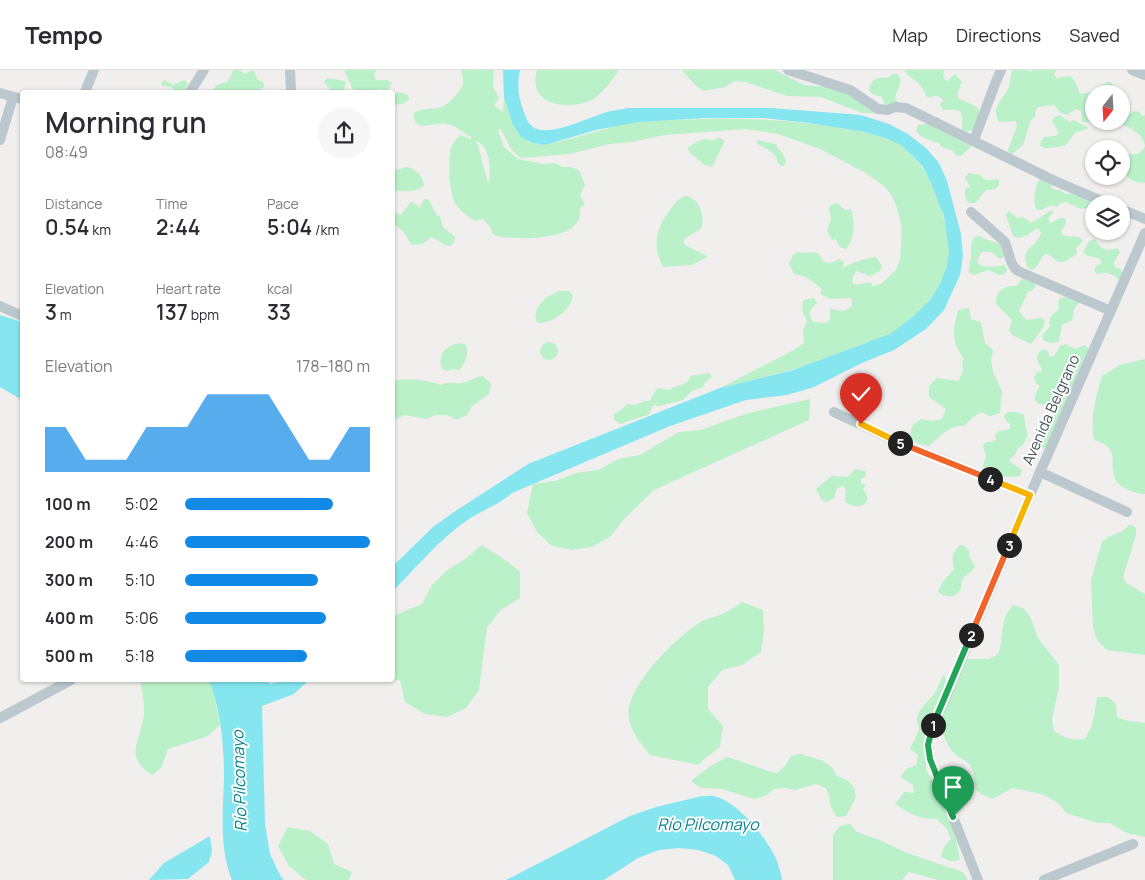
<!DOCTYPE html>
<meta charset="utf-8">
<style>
:root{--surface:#fff;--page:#f7f7f7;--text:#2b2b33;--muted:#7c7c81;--line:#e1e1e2;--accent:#1189e7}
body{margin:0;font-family:Manrope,sans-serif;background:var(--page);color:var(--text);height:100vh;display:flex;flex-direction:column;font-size:19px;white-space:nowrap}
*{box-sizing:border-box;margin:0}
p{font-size:16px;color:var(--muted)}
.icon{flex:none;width:28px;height:28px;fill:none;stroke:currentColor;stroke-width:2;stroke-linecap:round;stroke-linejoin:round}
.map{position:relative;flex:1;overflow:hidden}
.details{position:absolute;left:20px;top:20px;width:375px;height:592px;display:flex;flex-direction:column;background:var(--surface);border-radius:5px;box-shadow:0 1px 4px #0004}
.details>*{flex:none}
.needle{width:32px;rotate:198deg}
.buttons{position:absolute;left:1085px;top:15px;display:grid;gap:10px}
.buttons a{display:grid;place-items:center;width:45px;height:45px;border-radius:50%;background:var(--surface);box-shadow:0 1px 4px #0004;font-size:25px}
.pin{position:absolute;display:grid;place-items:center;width:42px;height:42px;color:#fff;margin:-51px -21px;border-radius:50% 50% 50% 0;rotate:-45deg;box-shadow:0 0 5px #0007}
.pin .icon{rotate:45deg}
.km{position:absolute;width:25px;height:25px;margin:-12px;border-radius:50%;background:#222;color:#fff;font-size:14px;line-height:25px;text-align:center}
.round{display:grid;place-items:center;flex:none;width:52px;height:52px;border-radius:26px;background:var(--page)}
.summary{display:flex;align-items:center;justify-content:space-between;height:85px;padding:0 25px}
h1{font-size:28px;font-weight:600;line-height:38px}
.stats{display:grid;grid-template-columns:repeat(3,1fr);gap:8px;height:85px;padding:5px 25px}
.stats div{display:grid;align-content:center}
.stats b{font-size:21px;font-weight:600}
.stats small{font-size:14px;font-weight:400}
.stats p{font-size:14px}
.chart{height:140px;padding:10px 25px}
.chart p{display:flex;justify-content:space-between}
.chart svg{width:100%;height:90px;margin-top:5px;fill:var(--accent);opacity:.7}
ul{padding:0 25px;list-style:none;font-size:16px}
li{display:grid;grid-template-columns:80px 60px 1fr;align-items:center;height:38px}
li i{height:12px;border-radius:6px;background:var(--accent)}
header{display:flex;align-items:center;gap:30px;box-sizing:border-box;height:70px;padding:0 25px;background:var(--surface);border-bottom:1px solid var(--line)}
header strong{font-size:24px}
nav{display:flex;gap:28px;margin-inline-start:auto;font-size:18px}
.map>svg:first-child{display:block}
</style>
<header>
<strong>Tempo</strong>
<nav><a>Map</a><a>Directions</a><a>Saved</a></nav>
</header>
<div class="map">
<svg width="1145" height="810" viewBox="0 0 1145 810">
<rect width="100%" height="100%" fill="#f1eeee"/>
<g fill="#baf1c8" fill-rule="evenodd">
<path d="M 233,0 L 239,0 L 244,4 L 253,0 L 258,10 L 263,12 L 264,17 L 257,22 L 211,22 L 217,15 L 227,12 L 230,8 Z"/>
<path d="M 344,0 L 376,0 L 374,6 L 376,10 L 387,10 L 392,13 L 388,20 L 380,19 L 378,20 L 379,22 L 354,22 Z"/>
<path d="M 461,0 L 494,0 L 493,17 L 499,28 L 494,35 L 503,42 L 504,27 C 510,44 513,65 531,72 C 536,74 543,75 548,74 C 578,69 606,56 637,52 C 651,50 665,50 679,50 C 736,47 786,49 842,58 C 862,62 886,64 902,76 C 927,95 942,130 946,160 C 947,166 949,174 949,180 C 949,216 919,246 891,263 C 879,271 865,272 852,278 C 810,297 765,307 720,318 L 792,281 L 804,273 L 803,260 L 807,251 L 802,241 L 803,230 L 814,228 L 817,233 C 810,240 807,243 813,252 L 825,253 L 830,250 L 830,239 L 845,241 L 852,236 L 851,228 L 830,229 L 820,224 L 822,219 C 817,215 809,208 803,206 C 800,205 797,205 794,204 L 789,194 L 793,185 L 798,182 C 805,183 811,182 818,183 L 824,192 L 830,193 L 840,189 L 844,193 L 842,198 C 850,194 867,187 876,187 L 882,196 L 880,201 L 870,206 L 856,201 L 852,210 L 854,215 L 870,212 L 873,216 L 881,214 L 896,200 L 900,190 L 902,157 L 896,135 L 892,126 L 885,117 L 866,103 L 820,79 L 778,64 L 746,59 L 664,65 L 632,72 L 609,74 L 570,84 L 520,88 L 511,79 L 501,59 L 498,60 C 499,66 503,71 504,77 L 518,89 L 544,94 L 555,93 L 562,97 L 571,97 L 579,100 L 585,115 L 580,125 L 585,135 L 580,138 C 579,142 581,146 579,149 C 570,171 516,170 496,166 L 493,164 L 490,157 L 483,149 L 475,151 C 468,147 459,140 455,133 C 449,123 448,89 451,78 C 453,73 456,69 460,65 L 471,69 L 471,67 C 464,63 455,55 447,54 C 435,51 412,65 414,43 C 426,36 434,41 444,36 C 449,33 452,29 456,25 C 465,15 464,12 461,0 ZM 476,71 C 490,75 492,102 488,114 L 478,75 Z"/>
<path d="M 537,0 L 619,0 C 614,8 600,26 593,29 C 569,42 526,35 537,0 Z"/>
<path d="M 682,0 L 775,0 L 804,15 L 825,17 L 876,31 L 883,39 L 874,43 L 862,43 L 821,27 L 787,26 L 745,12 L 735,11 L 725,17 L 703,21 L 694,14 Z"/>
<path d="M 904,0 L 944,0 L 943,7 L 947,11 L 955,4 L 962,12 L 958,22 L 958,28 L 977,37 L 980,42 C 977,51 977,60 966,62 L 962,59 C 963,40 964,39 943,40 L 940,35 L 943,30 C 939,25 935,25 930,28 L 926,26 C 921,10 912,12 904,0 Z"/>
<path d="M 1012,0 L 1025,0 L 1032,2 L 1032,0 L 1057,0 L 1054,4 L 1057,8 L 1070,6 C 1077,12 1077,17 1080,24 L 1091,22 L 1109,11 C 1114,15 1115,18 1113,24 L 1094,24 L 1092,52 L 1082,52 L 1081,41 L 1076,39 L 1067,45 L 1061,43 L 1054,35 L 1038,37 L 1035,42 L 1036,47 L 1031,50 L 1023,75 L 1011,85 L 1008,80 L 1017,56 L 1016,51 L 999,52 C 989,35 1006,28 1009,16 C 1011,10 1010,5 1012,0 Z"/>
<path d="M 892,4 L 898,4 C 904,14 897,18 895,28 L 898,32 L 900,38 C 891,37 884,38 882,27 L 872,24 L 869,20 C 871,8 877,7 888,8 Z"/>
<path d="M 327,8 L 345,11 L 346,13 L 344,18 L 346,22 L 330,22 L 330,19 L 324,12 Z"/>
<path d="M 164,10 L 173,15 L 185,10 L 188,14 L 184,22 L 176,22 L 171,17 L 162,16 L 161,14 Z"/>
<path d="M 399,22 L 408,25 L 409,30 L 402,34 L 393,35 L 393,24 Z"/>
<path d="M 1135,41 L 1140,42 L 1142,46 L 1145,45 L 1145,76 C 1143,64 1132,59 1122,54 L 1121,48 Z"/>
<path d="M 1060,45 L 1069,52 L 1074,50 L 1089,58 L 1075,63 L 1065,76 C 1055,76 1049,81 1040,76 L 1041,71 L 1044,67 L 1055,66 L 1059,63 L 1052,51 L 1054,47 Z"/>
<path d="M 936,47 L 940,48 L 943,57 L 973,75 L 961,86 L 956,85 L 953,81 L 942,77 L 939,73 L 929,70 L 921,66 L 916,61 L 918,55 L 927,54 Z"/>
<path d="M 719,68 L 724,70 L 724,72 L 712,97 L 705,95 L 689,82 L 688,77 L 703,69 L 714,70 Z"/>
<path d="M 758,70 L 776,74 L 778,79 L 782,82 L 786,91 L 784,96 L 781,96 L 777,92 L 777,89 C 773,80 763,79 756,72 Z"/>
<path d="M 1145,76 L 1145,113 C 1126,112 1121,102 1121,85 C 1131,82 1139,89 1145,76 Z"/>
<path d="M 407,97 C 416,99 424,107 424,116 C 412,124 404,120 393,121 L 393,101 Z"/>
<path d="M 969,103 L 980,105 C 986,112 991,110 999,109 L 999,115 L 996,119 L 986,120 L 975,133 L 970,133 L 966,130 L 965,119 L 970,117 L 965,107 Z"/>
<path d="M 1042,106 L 1051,112 L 1051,117 L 1056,120 L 1061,120 L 1065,124 L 1076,123 L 1104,134 L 1094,134 L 1086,138 L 1081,139 L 1066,132 L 1061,133 L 1057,137 L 1051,135 L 1042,140 L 1037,140 C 1032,131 1035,113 1042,106 Z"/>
<path d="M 684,126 C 700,127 704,144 702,158 L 684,169 L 684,174 C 691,180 700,180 707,187 L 692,195 L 663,197 C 653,177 655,162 667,144 C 672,137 676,131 684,126 Z"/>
<path d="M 424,129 L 429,130 L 436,144 L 440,147 L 443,157 L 455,167 L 454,173 L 449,176 C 442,175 438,169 431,167 L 423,174 L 411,175 C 408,166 401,158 393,154 L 393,138 L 396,143 L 401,145 L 411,132 L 416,134 L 419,138 Z"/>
<path d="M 837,133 L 845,140 L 851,139 C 855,150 855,169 846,179 C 840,178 838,175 836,169 L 832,170 L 827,160 L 831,150 L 829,139 L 832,134 Z"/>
<path d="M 1009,141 L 1017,148 L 1023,147 L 1031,153 L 1050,141 L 1054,141 L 1048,149 L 1051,153 L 1060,148 L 1065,148 L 1066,153 L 1061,162 L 1064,166 L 1079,167 L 1083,171 L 1076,178 L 1077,184 L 1064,192 L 1058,192 L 1050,185 L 1045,184 C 1039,189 1040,195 1033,200 L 1028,198 C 1017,177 1039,178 1041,162 L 1037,158 L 1028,165 L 1018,168 L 1013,166 L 1006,145 Z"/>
<path d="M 980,166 L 985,169 L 1005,176 L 1005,186 L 1000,189 C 994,184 989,179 981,183 L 978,189 L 978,194 C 987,198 995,197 1004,195 L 1007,199 L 1005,204 L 999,205 L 989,200 L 974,205 L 969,203 C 968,197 971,192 971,187 C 971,178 970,174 975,167 Z"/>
<path d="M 1095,169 C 1100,179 1106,182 1117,178 L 1120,182 L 1114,192 L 1115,197 L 1121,199 L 1123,204 L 1120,211 C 1113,204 1108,201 1097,204 L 1094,200 L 1097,195 L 1102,194 L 1099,188 L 1088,186 L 1083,182 L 1089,171 Z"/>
<path d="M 1023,208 L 1033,211 L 1036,216 L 1033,220 L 1028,222 L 1019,241 L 1026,250 L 1042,248 L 1045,252 L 1043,258 L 1031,274 L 1012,265 L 1009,260 L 1012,250 L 996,234 C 995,221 1004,215 1016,216 Z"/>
<path d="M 559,221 L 569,221 L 573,225 C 572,240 551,254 537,253 C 531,238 546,226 559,221 Z"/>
<path d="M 1065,227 L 1075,230 L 1080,233 C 1071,238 1075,243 1072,250 L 1062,255 L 1059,271 C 1054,274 1050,273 1044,271 L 1042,266 L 1050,256 L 1049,251 L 1051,246 L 1059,239 L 1058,234 L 1059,229 Z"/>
<path d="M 969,238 L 971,249 L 981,252 L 985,273 L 993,280 L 991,291 L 993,302 L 1002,321 L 1000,343 L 990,346 L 980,342 L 972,348 L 964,356 C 943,357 944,366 928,376 L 917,373 L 910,367 L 912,356 L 921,349 L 932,351 L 942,349 L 946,339 L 929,327 L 929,316 L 937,308 L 958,311 L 963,301 L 962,291 L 964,289 C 951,272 953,260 958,240 Z"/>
<circle cx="549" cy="281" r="9"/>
<path d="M 461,273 L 466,275 C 469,283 465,293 460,300 L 452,299 L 447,301 L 442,299 C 437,283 446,275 461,273 Z"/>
<path d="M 1065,274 L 1075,279 L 1085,275 L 1089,279 L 1088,284 L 1047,376 L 1043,379 L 1039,376 C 1032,355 1050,355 1056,341 L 1055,336 L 1039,334 L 1035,330 L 1035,325 L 1040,316 L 1036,313 L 1034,309 L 1036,303 L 1042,301 C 1040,292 1032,287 1043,279 L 1048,281 L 1050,287 L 1055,285 L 1060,276 Z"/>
<path d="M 1145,289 L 1145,424 C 1131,423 1113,416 1113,400 C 1112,394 1114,386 1110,380 C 1107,374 1100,372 1094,370 C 1090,351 1096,324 1102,306 L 1120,295 Z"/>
<path d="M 709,303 L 712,307 L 705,312 L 703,317 L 692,321 L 683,330 L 659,336 L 654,335 L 648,345 C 640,347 630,350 621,354 L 614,350 L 614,344 L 621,340 L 627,334 L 635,335 L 645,331 L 650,331 L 653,324 L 658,318 L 669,320 L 674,317 L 682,315 L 687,312 L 691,306 Z"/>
<path d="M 483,306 L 491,314 L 489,324 L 472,336 L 467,345 L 457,350 L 447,345 L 436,345 L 426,349 L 404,345 L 393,351 L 393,311 C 408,308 427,310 441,315 C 452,311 453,314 462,313 C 469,311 476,307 483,306 Z"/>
<path d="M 810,329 L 809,350 L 654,420 L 624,449 L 611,466 L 592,477 L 572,480 L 552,476 L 537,462 L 527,443 L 533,414 L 555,411 L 576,403 L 599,400 L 618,389 L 640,385 L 679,362 L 701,360 L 745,344 Z"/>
<path d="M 1008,342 L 1014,342 L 1024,344 L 1025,355 L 1028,365 L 1023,375 L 1018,378 L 1016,383 L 1009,391 L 1022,400 L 1020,406 C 1008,408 991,406 983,396 L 986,386 L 983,376 L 986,372 L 991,372 L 996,370 L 995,365 L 999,361 L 1010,359 L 1010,354 L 1006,351 L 1004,346 Z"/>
<path d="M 855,399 L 865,401 L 866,406 L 861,409 L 861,413 L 866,414 L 863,419 L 868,428 L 865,434 C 858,438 852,436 845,432 L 846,421 L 844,416 C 837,417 835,420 835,427 L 831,430 L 826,432 L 821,429 L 816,419 L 832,406 L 848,407 Z"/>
<path d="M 1129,455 L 1133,455 L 1136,459 L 1136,465 L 1123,507 L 1126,513 L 1145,524 L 1145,585 L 1107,580 L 1097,570 L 1093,558 L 1091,510 L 1102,472 L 1108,467 L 1123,461 Z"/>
<path d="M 482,475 L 508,492 L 520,502 L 520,528 L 501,540 L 487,557 L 479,620 L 466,638 L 447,647 L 425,644 L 405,632 L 400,610 L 375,610 L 392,610 L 393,546 L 422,534 L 432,515 L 447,500 L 465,489 Z"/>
<path d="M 960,475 L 965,476 L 969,481 L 969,487 L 975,496 C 972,502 969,503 964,507 C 961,511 962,514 961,518 C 956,529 945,529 938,521 C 942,511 948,507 954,499 C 952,490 951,482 960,475 Z"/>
<path d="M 742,532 L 763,540 L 764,561 L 761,582 L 742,595 L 722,600 L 708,617 L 708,639 L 723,656 L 720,677 L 703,690 L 699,695 L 650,685 C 641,674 632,663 629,649 C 622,619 680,563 704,550 C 709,548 716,547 722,544 C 729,541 736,536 742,532 Z"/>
<path d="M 1013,535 L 1023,538 L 1030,546 L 1038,568 L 1059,595 L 1059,617 L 1052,649 L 1054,661 C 1065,668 1072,671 1085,669 C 1094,655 1095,642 1097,627 L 1108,627 L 1116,634 L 1117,647 C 1127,652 1135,651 1145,653 L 1145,767 L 1127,763 L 1109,753 L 1098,753 L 1066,743 C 1055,724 1032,722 1012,718 L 993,729 C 966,720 980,715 971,697 C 967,690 961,689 956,685 C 948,678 944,666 940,657 C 946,633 952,609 967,589 L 989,589 L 998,584 C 1005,566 998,551 1013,535 Z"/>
<path d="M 944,604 L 947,615 L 932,644 L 925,664 L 928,675 L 926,686 L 926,698 L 930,708 L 942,726 L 956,769 L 960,790 L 950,791 L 941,787 L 944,777 L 951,769 L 947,759 L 937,749 C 921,750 908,743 895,734 L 904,722 L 914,723 L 913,715 L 901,707 L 906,699 L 916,695 L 918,685 L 910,679 L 919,660 L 917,649 L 920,640 L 935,623 Z"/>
<path d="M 140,610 L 209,610 L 214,623 L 220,655 L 208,666 L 168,679 L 161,698 L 152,705 C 121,685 143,670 144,642 C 144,631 142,620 140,610 Z"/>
<path d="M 801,684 L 823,691 L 832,697 L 837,706 L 847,710 L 854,717 L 856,727 L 846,746 L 837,747 C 828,736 832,731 826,718 L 816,714 L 795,720 L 785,718 L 774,719 L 765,726 L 754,729 L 722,719 L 701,718 L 691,711 L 709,697 L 727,687 C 744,692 760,699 777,703 L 785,696 L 791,686 Z"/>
<path d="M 850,754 L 857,762 L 877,769 L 907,783 L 963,802 L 968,810 L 938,810 L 909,802 L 902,810 L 833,810 L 833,765 L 840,756 Z"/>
<path d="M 288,757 L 310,761 L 328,774 L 334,794 L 352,802 L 349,810 L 306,810 L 289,796 L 278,776 Z"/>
</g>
<g fill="#85e6f0">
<path d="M 503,0 L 520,0 C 517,15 518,28 524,42 C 526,49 530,57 537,59 C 554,65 587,48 604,43 C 612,40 620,40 627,38 L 771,38 L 861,45 L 889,54 L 908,64 L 926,78 L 939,93 L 947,111 L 961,164 L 963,186 L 960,205 L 944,240 L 926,259 L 894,280 L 862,293 L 814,317 L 787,325 L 746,330 L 670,356 L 512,423 C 500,434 483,440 469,449 C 440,468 417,497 393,521 L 393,496 L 433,457 L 457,440 L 528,394 L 720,318 L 793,300 L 890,264 L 914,246 L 930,230 L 940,214 L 947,196 L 949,181 L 944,146 L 931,113 L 923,97 L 912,85 L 901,75 L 886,68 L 865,62 L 809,53 L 763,48 L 706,48 L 638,52 L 596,60 L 545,75 L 533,73 L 521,67 L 513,55 L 504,27 Z"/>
<path d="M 0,245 L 22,252 L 22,330 L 0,317 Z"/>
<path d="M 209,610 L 267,610 L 270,614 L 283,610 L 309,610 L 294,624 L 262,636 L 265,754 L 270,784 L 281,807 L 284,810 L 232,810 C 219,778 223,741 224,708 C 224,675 221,641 209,610 Z"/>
<path d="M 702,726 C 706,726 712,725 717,727 C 740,734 768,770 777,791 C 779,797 781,804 782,810 L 735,810 L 728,795 L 716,786 L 698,780 L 679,778 L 659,780 L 638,788 L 604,810 L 506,810 L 630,746 L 656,737 Z"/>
<path d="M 210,766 L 212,781 L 209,792 L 188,809 L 149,810 L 164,793 Z"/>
</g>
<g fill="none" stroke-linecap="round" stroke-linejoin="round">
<g stroke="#bbc8ce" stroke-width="10">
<path d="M 290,0 L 291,22"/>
<path d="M 788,0 L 850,20 L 878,39 L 888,40 L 895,37 L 906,38 L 1055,111 L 1109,134"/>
<path d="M 1132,0 L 1145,5"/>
<path d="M 85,22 L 94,0"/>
<path d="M 190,22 L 204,0"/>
<path d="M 0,23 L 22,29"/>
<path d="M 0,70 L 13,27"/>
<path d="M 974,70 L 995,14 L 1001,0"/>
<path d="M 1121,139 L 1145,149"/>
<path d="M 971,142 L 1004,171 C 1010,181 1008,193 1018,201 L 1111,241"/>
<path d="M 0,236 L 22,246"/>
<path d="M 834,342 L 891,369 L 1030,425"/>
<path d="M 1040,402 L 1127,442"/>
<path d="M 0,648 L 71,610"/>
<path d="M 978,810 L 930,689 L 928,675 L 931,662 L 1030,425 L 1145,163"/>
<path d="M 1044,810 L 1133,774"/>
</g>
</g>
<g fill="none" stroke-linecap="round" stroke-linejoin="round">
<defs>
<path id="split-1" d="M 933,655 L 928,675 L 930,689 L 953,747"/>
<path id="split-2" d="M 933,655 L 971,565"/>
<path id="split-3" d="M 971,565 L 1009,475"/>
<path id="split-4" d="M 990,409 L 1030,425 L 1009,475"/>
<path id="split-5" d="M 900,373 L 990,409"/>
<path id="split-6" d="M 861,354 L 900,373"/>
</defs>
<use href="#split-1" stroke="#fff" stroke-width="10"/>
<use href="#split-2" stroke="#fff" stroke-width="10"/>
<use href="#split-3" stroke="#fff" stroke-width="10"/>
<use href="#split-4" stroke="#fff" stroke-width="10"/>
<use href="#split-5" stroke="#fff" stroke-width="10"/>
<use href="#split-6" stroke="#fff" stroke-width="10"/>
<use href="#split-1" stroke="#22a559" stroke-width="6"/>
<use href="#split-2" stroke="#22a559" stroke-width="6"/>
<use href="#split-3" stroke="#f0652b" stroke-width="6"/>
<use href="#split-4" stroke="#f5b400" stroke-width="6"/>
<use href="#split-5" stroke="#f0652b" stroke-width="6"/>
<use href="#split-6" stroke="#f5b400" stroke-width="6"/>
</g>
<g text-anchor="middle" stroke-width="4" stroke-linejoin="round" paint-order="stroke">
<g font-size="15" fill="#45545c" stroke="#fff">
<text transform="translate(1051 340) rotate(-66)" y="5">Avenida Belgrano</text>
</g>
<g font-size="16" font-style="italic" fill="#08838f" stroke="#fff">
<text transform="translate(239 711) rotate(-92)" y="6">Río Pilcomayo</text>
<text x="708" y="760">Río Pilcomayo</text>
</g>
</g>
</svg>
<div class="buttons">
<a><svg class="needle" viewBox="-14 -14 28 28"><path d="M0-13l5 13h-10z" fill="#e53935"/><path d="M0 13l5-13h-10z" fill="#7c7c81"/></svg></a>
<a><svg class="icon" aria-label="locate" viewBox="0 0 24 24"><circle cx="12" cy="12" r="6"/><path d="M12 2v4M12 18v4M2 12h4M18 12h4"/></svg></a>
<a><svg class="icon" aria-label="layers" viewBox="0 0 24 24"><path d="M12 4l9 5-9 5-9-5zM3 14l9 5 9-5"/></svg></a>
</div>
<div class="pin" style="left:953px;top:747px;background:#1e9e55"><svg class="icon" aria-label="arrive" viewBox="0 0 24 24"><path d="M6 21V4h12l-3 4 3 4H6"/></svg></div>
<div class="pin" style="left:861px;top:354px;background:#d93025"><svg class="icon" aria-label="check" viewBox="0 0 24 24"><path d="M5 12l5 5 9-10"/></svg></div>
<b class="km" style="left:933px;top:655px">1</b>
<b class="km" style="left:971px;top:565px">2</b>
<b class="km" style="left:1009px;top:475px">3</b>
<b class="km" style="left:990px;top:409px">4</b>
<b class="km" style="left:900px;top:373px">5</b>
<section class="details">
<div class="summary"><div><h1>Morning run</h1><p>08:49</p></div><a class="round"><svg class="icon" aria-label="share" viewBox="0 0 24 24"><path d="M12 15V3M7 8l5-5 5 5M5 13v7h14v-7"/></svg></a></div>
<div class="stats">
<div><p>Distance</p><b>0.54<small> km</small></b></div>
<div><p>Time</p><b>2:44</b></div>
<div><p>Pace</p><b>5:04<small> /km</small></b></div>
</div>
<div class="stats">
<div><p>Elevation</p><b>3<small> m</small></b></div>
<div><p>Heart rate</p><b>137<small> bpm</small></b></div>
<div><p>kcal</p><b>33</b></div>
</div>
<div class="chart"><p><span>Elevation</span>178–180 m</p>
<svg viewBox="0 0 160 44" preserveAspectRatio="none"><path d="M0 44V22L10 22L20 38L30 38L40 38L50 22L60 22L70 22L80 6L90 6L100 6L110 6L120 22L130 38L140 38L150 22L160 22V44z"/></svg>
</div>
<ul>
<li><b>100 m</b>5:02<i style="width:80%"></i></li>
<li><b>200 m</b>4:46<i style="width:100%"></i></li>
<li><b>300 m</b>5:10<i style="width:72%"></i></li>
<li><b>400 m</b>5:06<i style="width:76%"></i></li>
<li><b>500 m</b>5:18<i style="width:66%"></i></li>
</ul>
</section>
</div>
